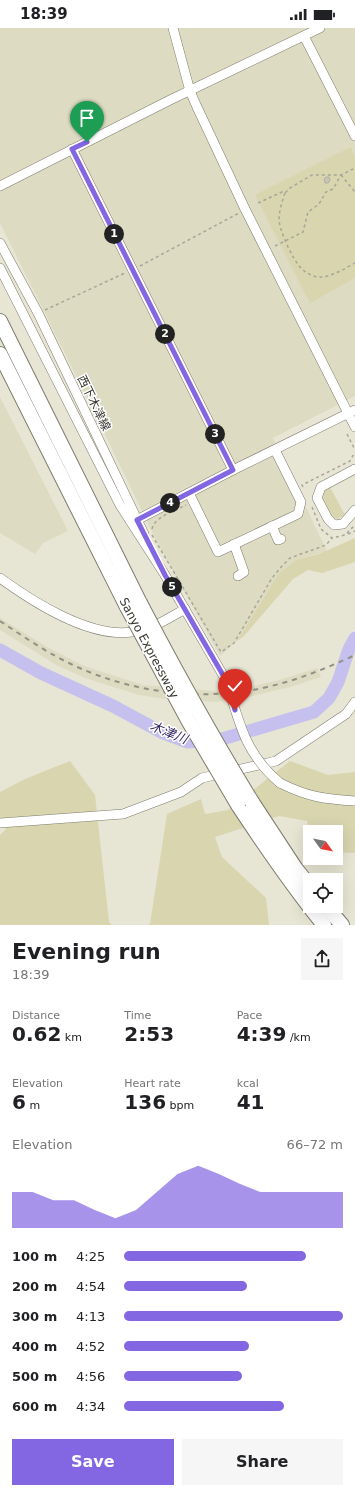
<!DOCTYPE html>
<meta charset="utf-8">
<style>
:root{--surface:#fff;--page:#f6f6f6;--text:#202124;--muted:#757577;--accent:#8366e2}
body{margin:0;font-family:"DejaVu Sans","Noto Sans JP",sans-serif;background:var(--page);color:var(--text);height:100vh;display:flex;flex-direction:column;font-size:15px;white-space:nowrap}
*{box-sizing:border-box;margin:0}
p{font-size:13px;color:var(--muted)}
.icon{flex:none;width:22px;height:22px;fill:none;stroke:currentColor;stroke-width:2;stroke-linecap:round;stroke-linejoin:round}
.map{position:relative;height:897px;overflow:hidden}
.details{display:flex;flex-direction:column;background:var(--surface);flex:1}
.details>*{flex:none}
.needle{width:26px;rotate:123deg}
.controls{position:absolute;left:303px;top:797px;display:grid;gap:8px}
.controls a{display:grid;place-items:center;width:40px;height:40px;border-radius:0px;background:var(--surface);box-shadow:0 4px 16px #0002;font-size:20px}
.pin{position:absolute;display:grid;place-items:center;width:34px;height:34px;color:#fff;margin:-41px -17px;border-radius:50% 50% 50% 0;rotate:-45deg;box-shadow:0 0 4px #0007}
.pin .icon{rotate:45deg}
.km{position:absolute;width:20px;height:20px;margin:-10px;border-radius:50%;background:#222;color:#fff;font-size:11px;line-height:20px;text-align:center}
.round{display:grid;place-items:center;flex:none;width:42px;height:42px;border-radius:0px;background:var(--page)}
.headline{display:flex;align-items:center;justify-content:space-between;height:68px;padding:0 12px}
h1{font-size:22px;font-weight:600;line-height:30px}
.figures{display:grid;grid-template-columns:repeat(3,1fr);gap:6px;height:68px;padding:4px 12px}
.figures div{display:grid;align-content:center}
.figures b{font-size:20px;font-weight:600}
.figures small{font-size:11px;font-weight:400}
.figures p{font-size:11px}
.chart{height:112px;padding:8px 12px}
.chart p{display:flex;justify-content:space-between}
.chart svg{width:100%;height:72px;margin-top:4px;fill:var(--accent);opacity:.7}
.button{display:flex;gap:8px;margin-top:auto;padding:8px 12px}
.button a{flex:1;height:46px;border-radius:0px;background:var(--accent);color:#fff;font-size:16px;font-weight:600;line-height:46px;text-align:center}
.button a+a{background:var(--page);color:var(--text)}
ul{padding:0 12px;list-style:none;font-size:13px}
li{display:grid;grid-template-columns:64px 48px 1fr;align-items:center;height:30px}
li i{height:10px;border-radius:5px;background:var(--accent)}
.status{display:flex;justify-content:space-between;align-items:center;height:28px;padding:0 20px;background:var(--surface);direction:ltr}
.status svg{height:11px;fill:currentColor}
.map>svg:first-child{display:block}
</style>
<div class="status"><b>18:39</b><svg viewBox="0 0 49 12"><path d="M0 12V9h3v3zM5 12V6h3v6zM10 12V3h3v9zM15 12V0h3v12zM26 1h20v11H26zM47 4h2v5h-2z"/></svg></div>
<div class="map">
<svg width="355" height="897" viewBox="0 0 355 897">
<rect width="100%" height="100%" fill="#e7e6d4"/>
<g fill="#dddbc2">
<path d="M 0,0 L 355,0 L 355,368 L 273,410 L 327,523 L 296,532 L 279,545 L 237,613 L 220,628 L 155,510 L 99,394 L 0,195 Z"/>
<path d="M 0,369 L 68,503 L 43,515 L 35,526 L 0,505 Z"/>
<path d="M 0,590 L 47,619 L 84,638 L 143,657 L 214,663 L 241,661 L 279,652 L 317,640 L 321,649 L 290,659 L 244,670 L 216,674 L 165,671 L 139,667 L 85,650 L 58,638 L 0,602 Z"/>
</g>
<g fill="#d8d5af">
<path d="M 351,119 L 355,129 L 355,250 L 310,275 L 255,167 Z"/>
<path d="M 330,459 L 345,487 L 337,491 L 333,489 L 323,471 L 324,464 Z"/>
<path d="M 355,510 L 355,534 L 322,545 L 308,542 L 293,551 L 244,608 L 237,613 L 279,545 L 296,532 L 319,526 Z"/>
<path d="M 70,733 L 95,767 L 109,894 L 112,897 L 0,897 L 0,807 L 6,801 L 0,793 L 0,764 L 25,751 Z"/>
<path d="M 290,733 L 328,747 L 355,744 L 355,825 L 336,824 L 336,804 L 310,804 L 310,813 L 307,793 L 279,788 L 215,809 L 222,829 L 266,870 L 269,897 L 148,897 L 150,896 L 167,786 L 201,771 L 205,786 L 228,782 Z"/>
</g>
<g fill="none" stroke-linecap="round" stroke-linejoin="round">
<path stroke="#c6c0ee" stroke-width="13" d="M 0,622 L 41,645 L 113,678 L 163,705 L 187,714 L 222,711 L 314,684 L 329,670 L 338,654 L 349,621 L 355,610"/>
</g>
<path fill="#c7c6b5" stroke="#b0ae9e" d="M 326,149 L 329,149 L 330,152 L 328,155 L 325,155 L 324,151 Z"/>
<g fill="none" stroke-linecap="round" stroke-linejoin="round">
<defs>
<g id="minor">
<path d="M 173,0 L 190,63 L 197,79 L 245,181 L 355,399"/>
<path d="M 304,8 L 355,108"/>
<path d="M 72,121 L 233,442"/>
<path d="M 0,158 L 170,72 L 320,0"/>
<path d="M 0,215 L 38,285 L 144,506"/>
<path d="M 0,240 L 120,477 L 165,547 L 227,654"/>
<path d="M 355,441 L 321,459 L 317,470 L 328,491 L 334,497 L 343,496 L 355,482"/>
<path d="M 189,465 L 218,524 L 298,486 L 301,474 L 275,422"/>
<path d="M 133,494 L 233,442 L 355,382"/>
<path d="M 272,498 L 278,512 L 281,511"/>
<path d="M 234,516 L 244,544 L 238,548"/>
<path d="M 0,550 C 33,574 90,610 132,604 C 151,602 169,590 185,581"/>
<path d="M 280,755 C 308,769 324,771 355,773"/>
<path d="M 0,795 L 123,786 L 181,764 L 202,750 L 276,733 L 346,686 L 355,674"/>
</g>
<g id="highway">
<path d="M 0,293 L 140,575"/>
<path d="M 0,326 L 127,579"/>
<path d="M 252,774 L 296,841 L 310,858"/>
<path d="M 238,777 C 265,818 293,859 324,897"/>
<path d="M 326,878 L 342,897"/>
</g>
</defs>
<use href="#minor" stroke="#7d7b6c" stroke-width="10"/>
<use href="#highway" stroke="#7d7b6c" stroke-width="16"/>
<g stroke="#a7a698" stroke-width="1.5" stroke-dasharray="3 3" stroke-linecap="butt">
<path d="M 341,147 L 355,164"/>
<path d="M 285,165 C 282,174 279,183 279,192 C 280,204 293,232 301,240 C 306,245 313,249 320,249 C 331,249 346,240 355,235"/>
<path d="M 258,175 L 282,164 L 285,165 L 290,160 L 312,147 L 341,147 L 355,140"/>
<path d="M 275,218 L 303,204 L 308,184 L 319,176 L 326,164 L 333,161 L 341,147"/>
<path d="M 140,238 L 239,185"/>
<path d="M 45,282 L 125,245"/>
<path d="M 347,406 L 355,422"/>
<path d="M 303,459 L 302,457 L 350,433 L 355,424"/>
<path d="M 312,479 L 321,501 L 332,510 L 345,507 L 355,497"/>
<path d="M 152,501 C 155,488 175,483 186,477"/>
<path d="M 348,506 L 355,503"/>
<path d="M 152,507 L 221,624 L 234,615 L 272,550 L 282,538 L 290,530 L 326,517 L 332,510"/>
</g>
<use href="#minor" stroke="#fff" stroke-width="9"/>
<use href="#highway" stroke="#fff" stroke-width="14"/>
<path stroke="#929185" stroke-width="2" stroke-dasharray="5 5" stroke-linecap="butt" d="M 0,593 C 24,609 49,626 75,638 C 134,665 204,674 267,659 C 298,652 327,640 355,627"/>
<defs>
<path id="minor-bridge" d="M 227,654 C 239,695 246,727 280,755"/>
<g id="highway-bridge">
<path d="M 140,575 C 175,642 212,709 252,774"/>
<path d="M 127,579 L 189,694 L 238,777"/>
</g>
</defs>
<use href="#minor-bridge" stroke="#7d7b6c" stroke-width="10" stroke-linecap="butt"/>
<use href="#highway-bridge" stroke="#7d7b6c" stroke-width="16" stroke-linecap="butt"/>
<use href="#minor-bridge" stroke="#fff" stroke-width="9"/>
<use href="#highway-bridge" stroke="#fff" stroke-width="14"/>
</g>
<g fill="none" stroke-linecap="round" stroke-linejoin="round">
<defs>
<path id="route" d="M 87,114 L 72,121 L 233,442 L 137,492 L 165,547 L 227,654 L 235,682"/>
</defs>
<use href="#route" stroke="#fff" stroke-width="8"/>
<use href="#route" stroke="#8366e2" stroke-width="5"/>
</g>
<g text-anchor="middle" stroke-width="3" stroke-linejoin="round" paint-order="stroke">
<g font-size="12" fill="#383730" stroke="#fff">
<text transform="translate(94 375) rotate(64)" y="4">西下木津線</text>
<text transform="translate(149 620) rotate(62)" y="4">Sanyo Expressway</text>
</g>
<g font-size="13" font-style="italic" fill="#362960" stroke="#fff">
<text transform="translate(169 704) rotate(22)" y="5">木津川</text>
</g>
</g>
</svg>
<div class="controls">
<a><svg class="needle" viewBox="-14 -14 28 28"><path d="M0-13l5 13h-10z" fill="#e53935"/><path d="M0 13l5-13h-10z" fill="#757577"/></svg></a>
<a><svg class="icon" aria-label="locate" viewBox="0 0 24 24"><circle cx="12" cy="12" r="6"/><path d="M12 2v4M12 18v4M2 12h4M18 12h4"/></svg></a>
</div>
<div class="pin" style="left:87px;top:114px;background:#1e9e55"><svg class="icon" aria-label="arrive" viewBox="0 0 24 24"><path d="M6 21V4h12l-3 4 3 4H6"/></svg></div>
<div class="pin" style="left:235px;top:682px;background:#d93025"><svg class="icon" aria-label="check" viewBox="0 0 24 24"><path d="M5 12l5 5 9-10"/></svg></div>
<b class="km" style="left:114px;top:206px">1</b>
<b class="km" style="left:165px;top:306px">2</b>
<b class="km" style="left:215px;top:406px">3</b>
<b class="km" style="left:170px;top:475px">4</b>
<b class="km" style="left:172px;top:559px">5</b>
</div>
<section class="details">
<div class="headline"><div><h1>Evening run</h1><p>18:39</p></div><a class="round"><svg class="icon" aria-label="share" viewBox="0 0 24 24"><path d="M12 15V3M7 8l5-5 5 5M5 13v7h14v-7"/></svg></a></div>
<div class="figures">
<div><p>Distance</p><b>0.62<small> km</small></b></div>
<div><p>Time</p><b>2:53</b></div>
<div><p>Pace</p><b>4:39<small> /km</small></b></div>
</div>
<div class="figures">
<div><p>Elevation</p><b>6<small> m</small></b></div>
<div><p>Heart rate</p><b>136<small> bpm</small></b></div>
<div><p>kcal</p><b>41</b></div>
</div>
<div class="chart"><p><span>Elevation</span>66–72 m</p>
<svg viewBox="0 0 160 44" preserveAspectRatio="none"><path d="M0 44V22L10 22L20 27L30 27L40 33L50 38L60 33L70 22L80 11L90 6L100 11L110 17L120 22L130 22L140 22L150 22L160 22V44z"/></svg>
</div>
<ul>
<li><b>100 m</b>4:25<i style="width:83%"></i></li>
<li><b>200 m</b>4:54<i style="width:56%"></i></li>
<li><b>300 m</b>4:13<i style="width:100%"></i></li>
<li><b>400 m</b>4:52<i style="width:57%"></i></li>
<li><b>500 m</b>4:56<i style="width:54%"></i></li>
<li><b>600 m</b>4:34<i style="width:73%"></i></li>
</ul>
<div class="button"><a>Save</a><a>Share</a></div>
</section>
